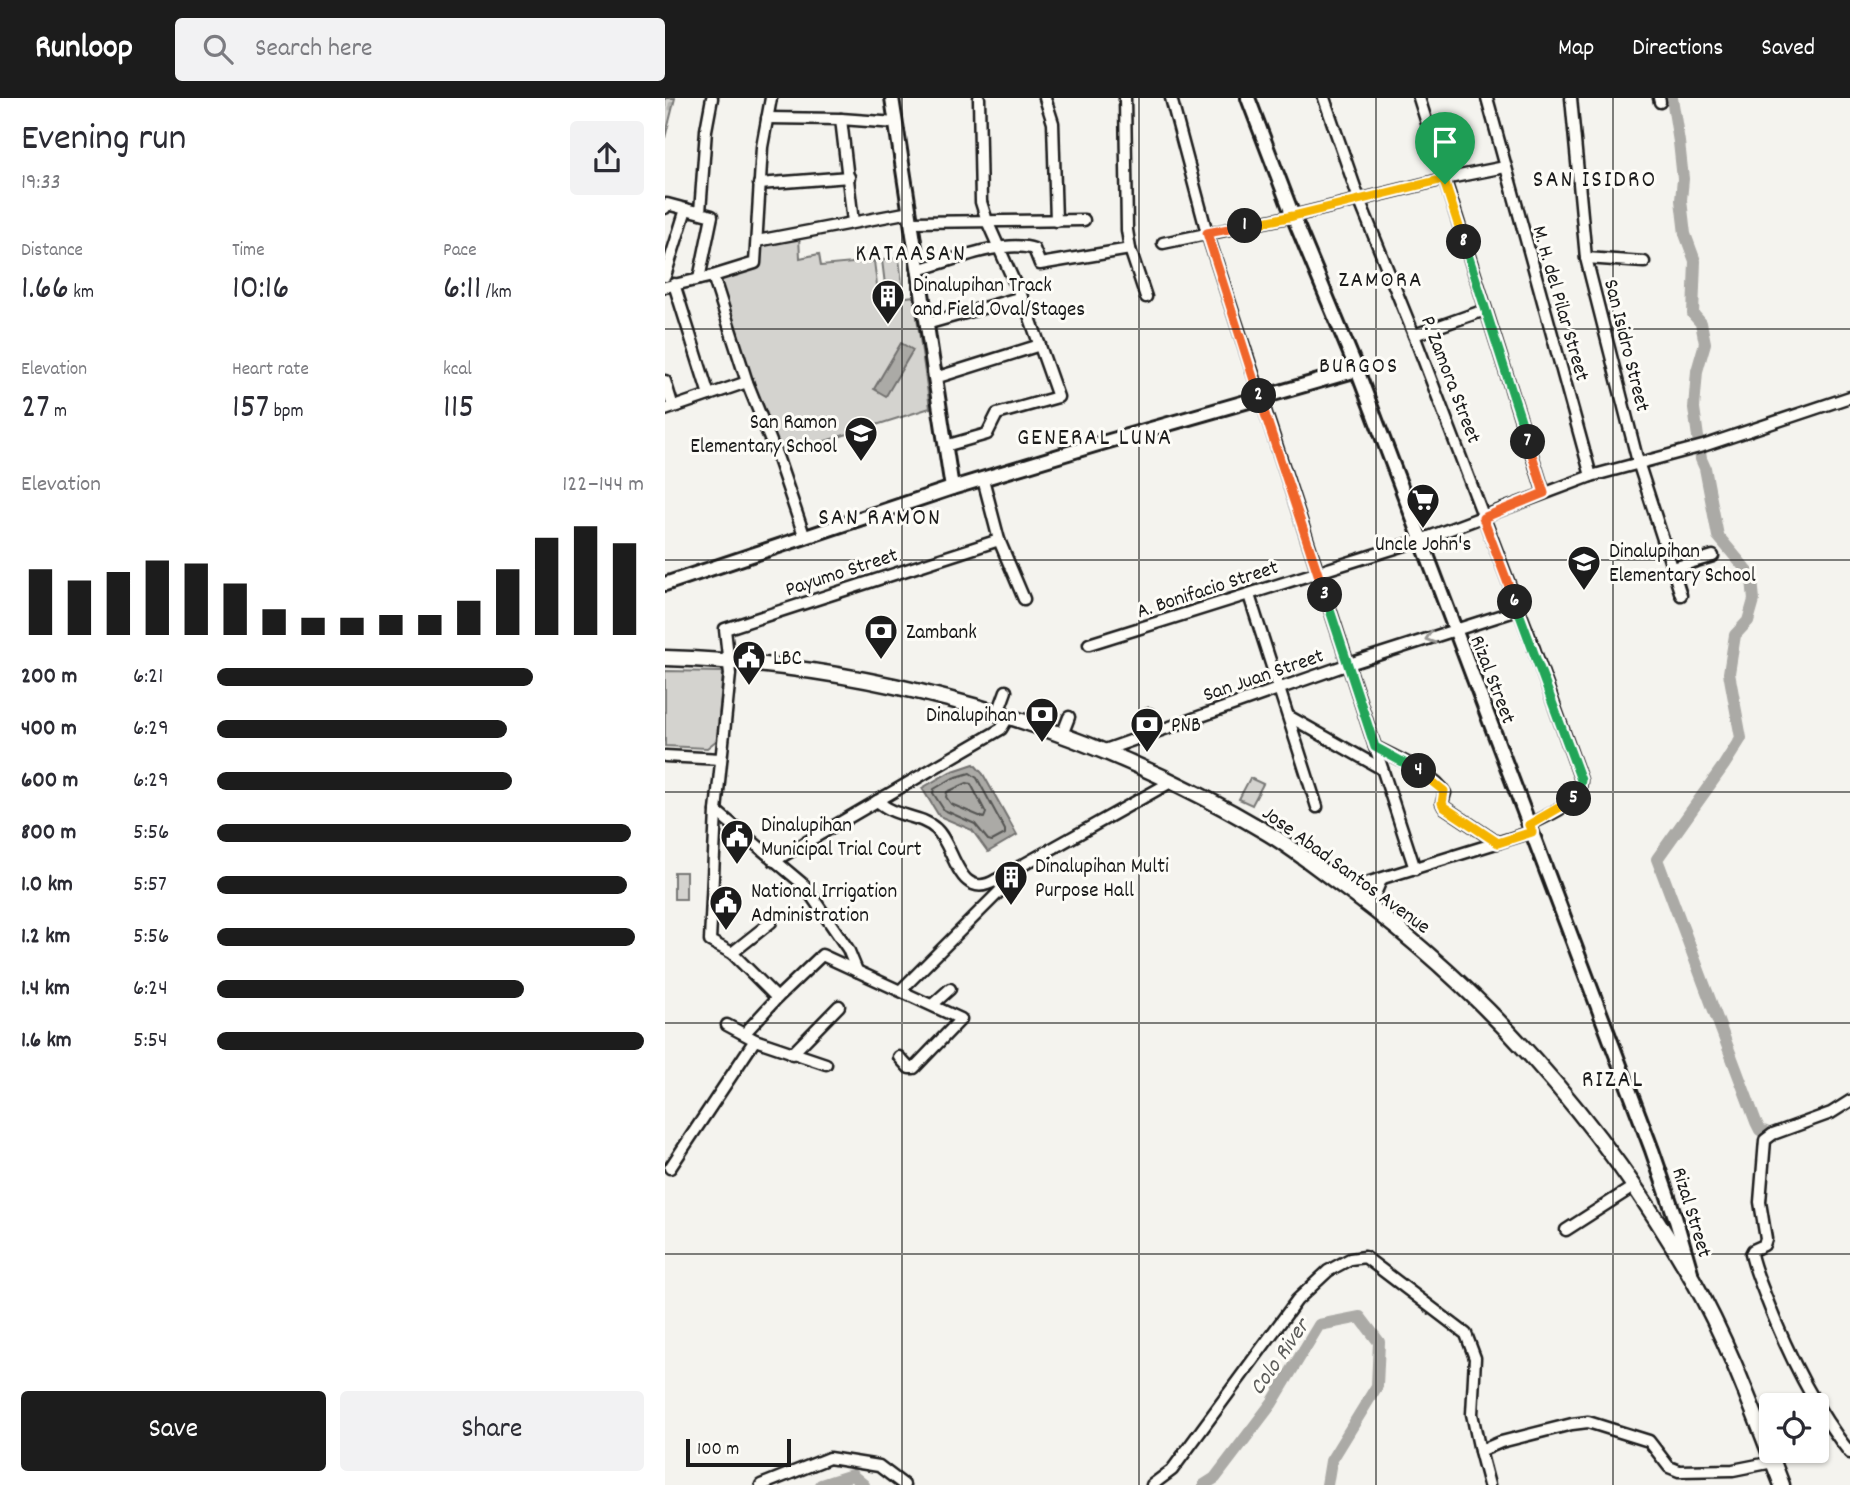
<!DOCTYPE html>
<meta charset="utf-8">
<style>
:root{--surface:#fff;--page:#f2f2f3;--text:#2b2b33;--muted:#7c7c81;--accent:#1c1c1c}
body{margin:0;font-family:Dekko,sans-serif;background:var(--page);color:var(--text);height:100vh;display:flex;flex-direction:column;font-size:26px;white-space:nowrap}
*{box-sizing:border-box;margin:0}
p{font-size:23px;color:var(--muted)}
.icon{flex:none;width:38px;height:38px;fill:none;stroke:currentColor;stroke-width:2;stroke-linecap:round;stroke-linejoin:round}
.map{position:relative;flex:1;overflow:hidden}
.panel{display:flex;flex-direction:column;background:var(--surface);width:665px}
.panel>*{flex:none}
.buttons{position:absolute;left:1094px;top:1295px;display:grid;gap:14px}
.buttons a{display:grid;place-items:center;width:70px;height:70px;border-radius:7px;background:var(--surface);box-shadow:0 2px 5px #0004;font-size:35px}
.scale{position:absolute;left:21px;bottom:18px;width:105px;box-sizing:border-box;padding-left:7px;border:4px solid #1c1c1c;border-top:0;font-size:19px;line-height:24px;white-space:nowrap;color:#1c1c1c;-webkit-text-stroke:5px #fdfcf7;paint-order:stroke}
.pin{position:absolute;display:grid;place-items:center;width:60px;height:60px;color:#fff;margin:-72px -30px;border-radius:50% 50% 50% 0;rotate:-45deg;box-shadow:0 0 7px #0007}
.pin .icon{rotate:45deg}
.km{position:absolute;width:35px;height:35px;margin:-18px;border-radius:50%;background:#222;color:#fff;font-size:19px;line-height:35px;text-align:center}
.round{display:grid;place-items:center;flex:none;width:74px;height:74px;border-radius:7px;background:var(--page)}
.head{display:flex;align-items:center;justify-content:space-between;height:119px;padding:0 21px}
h1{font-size:38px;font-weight:600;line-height:52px}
.metrics{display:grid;grid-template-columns:repeat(3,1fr);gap:10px;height:119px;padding:7px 21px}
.metrics div{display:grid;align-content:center}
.metrics b{font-size:35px;font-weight:600}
.metrics small{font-size:19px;font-weight:400}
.metrics p{font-size:19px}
.chart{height:196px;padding:14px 21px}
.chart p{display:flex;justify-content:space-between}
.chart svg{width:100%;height:126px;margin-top:7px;stroke:var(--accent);stroke-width:6}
.button{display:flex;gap:14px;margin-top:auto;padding:14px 21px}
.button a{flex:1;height:80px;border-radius:7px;background:var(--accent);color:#fff;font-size:28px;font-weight:600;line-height:80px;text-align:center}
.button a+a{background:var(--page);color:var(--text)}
ul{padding:0 21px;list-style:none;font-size:23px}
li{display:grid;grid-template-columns:112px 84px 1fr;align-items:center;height:52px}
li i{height:18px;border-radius:9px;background:var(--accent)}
header{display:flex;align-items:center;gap:42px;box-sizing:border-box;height:98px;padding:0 35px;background:var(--accent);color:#fff}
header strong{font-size:33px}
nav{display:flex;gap:38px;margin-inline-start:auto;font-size:24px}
.search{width:490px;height:63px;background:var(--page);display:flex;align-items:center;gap:18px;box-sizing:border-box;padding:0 24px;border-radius:7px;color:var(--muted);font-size:26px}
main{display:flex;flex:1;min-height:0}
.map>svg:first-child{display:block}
</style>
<header>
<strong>Runloop</strong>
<div class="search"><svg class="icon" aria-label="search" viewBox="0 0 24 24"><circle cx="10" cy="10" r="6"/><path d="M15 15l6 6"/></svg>Search here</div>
<nav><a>Map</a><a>Directions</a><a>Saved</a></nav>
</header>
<main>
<section class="panel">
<div class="head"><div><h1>Evening run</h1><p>19:33</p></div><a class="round"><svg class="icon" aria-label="share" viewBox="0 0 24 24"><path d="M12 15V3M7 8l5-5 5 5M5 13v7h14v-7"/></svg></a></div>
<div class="metrics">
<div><p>Distance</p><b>1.66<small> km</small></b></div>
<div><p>Time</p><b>10:16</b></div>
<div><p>Pace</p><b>6:11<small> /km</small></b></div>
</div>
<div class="metrics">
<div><p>Elevation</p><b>27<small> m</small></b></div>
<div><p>Heart rate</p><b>157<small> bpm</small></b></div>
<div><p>kcal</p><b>115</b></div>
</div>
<div class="chart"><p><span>Elevation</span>122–144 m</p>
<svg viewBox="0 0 160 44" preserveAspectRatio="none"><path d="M5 44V21M15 44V25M25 44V22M35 44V18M45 44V19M55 44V26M65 44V35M75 44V38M85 44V38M95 44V37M105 44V37M115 44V32M125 44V21M135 44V10M145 44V6M155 44V12"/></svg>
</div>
<ul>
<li><b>200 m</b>6:21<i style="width:74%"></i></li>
<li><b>400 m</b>6:29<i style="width:68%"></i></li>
<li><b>600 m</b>6:29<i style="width:69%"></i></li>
<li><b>800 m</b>5:56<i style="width:97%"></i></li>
<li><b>1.0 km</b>5:57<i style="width:96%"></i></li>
<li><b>1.2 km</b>5:56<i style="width:98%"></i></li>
<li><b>1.4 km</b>6:24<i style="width:72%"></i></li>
<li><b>1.6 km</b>5:54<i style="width:100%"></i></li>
</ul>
<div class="button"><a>Save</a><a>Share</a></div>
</section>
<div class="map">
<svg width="1185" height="1387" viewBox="0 0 1185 1387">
<defs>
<pattern id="cemetery-stones" width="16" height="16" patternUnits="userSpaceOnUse" patternTransform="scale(1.75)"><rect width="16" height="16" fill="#d4d3cf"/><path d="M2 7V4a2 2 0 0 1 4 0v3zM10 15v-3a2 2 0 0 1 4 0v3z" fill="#b5b5b1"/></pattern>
</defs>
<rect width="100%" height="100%" fill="#f4f3ee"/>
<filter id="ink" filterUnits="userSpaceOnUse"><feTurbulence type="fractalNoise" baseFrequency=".0143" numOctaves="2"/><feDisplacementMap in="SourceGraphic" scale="14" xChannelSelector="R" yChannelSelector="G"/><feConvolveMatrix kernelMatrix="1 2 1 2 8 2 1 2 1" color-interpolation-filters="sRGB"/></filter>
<g filter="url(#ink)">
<g fill="#d4d3cf" stroke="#787876" stroke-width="2">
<path d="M 134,138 L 135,160 L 154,156 L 156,168 L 209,163 L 214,203 L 249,198 L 265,310 L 116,357 L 84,278 L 54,178 L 93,169 L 98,144 Z"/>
<path d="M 234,160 L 238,193 L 221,195 L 217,162 Z"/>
<path d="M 0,573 L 58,574 L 52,642 L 42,650 L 0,648 Z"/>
<path d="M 585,680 L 598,686 L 587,707 L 574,701 Z"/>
<rect x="9" y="774" width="12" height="27"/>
</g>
<path fill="url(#cemetery-stones)" stroke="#787876" stroke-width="2" d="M 0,0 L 10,0 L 0,40 Z"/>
<g fill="#abaaa6" stroke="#72716f" stroke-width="2">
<path d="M 236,245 L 248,252 L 221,298 L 209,291 Z"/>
<path d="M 309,666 L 318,676 L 352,737 L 323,754 L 307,732 L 274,718 L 257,690 L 285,674 Z"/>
</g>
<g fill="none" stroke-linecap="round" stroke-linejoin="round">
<g stroke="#555553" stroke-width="2">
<path d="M 305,675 L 312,680 L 340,732 L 340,736 L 327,743 L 323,742 L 310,726 L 279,712 L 268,695 L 269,691 L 288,680 Z"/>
<path d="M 302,685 L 306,686 L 321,715 L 319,720 L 286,706 L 281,699 L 282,694 Z"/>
</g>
<g stroke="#abaaa6" stroke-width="12">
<path d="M 1007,0 L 1014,44 L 1018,81 L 1016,102 L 1020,136 L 1030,163 L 1028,216 L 1036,225 L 1040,245 L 1032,273 L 1029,310 L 1036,361 L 1040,370 L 1053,438 L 1084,475 L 1087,481 L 1089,502 L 1083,523 L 1070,537 L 1064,575 L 1076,640 L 1059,667 L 992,761 L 1091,1024 L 1095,1032 L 1101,1034"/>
<path d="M 156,1387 L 187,1377 L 199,1387"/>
<path d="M 539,1387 L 550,1380 L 607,1305 L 654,1227 L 695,1219 L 714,1244 L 712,1288 L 666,1363 L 662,1387"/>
</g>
<defs>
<g id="minor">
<path d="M 380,0 L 388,25 L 391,123"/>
<path d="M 460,0 L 462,132 L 465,151 L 481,199"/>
<path d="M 506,0 L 542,135 L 750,771"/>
<path d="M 659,0 L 694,101 L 749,237 L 868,548 L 916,682 C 916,707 883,716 864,727"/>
<path d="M 754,0 L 879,395"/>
<path d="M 822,0 L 926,378"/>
<path d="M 906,0 L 921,160 L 973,364 L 1016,497"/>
<path d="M 994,0 L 995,4"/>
<path d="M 102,20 L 176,21 L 231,25"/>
<path d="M 176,21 L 188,124"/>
<path d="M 94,86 L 184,79"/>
<path d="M 0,110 L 2,106 L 47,118 L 34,181"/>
<path d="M 35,114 L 41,32 L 47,0"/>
<path d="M 246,124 L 419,122"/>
<path d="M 92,143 L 245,114"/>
<path d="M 498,145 L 628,118 L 779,81 L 840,69"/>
<path d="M 921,160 L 979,164"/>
<path d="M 253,172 C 284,164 339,140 369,151 L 375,166 L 465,151"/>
<path d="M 0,178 L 21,111"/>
<path d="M 48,178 L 82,284 L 113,361 L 140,440"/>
<path d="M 9,186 L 44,297"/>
<path d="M 0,189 L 48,178 L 90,165 L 97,49 L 106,0"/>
<path d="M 261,226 L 357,199"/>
<path d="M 749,237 L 820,212"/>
<path d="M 270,280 L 375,247"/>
<path d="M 0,283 L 8,309"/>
<path d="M 0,312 L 82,284"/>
<path d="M 280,348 L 322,336 L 332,316 L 393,299 L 364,217 L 322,123 L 316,104 L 314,0"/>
<path d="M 318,381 L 334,442 L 359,501"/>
<path d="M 1008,470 L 1048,458"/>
<path d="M 584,497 L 652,709"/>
<path d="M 424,546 L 756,442 L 926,378 L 1038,348 L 1185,299"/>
<path d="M 333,615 L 341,593"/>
<path d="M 484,616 L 491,633"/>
<path d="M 625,619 L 717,671"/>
<path d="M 397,637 L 404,619"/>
<path d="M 710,649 C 730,659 770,676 780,695 L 777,705 L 779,709 L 833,745"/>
<path d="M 437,653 L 684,566 L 853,512"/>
<path d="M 0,658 L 56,661"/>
<path d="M 212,703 C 216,706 221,710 226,712 C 240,719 258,719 271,731 C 290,748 293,805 331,782"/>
<path d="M 51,713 L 139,787 L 183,851 L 192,873"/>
<path d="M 109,763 L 336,631 L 344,618"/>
<path d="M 682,791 L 867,734"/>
<path d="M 705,808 L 716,782"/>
<path d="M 67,855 L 106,824"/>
<path d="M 236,892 L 338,790 L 331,782 L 506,684"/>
<path d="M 112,900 L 67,855 L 45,843 L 51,713 L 65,576 L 60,531 L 334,442"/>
<path d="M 267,907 L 285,891"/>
<path d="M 62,927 L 90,942 L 161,966"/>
<path d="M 80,935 L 112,900 L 157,857 L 296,921 L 249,970 L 244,970 L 234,959"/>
<path d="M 127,956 L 174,908"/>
<path d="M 1185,1003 L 1166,1015 L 1108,1036 L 1100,1042 L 1095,1104 L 1101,1141 L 1099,1147 L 1088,1152 L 1086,1156 C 1089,1170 1095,1184 1100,1197 C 1121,1252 1148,1309 1185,1355"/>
<path d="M 5,1070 L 90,942"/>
<path d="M 901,1132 L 968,1089"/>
<path d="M 96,1387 L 164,1360 L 214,1368 L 239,1387"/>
<path d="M 487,1387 L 507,1372 L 632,1202 L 663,1173 L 685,1161 L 700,1159 L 801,1236 L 810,1260 L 807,1316 L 815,1353"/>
<path d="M 824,1387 L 815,1353 L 836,1344 L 907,1326 L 923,1324 L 984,1343 L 1004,1369 L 1014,1373 L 1068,1372 L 1108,1364"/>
</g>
<g id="major">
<path d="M 227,0 L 287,390"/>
<path d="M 583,0 L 628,118 L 692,272 L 987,1052 L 1010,1119 L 1026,1174"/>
<path d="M 0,486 L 287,390 L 430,347 L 692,272"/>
</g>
<path id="highway" d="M 0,560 C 211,566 419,626 601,734 C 625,748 646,765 668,781 C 816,887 938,1024 1028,1182 C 1065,1247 1090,1318 1117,1387"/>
</defs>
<use href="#minor" stroke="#1c1c1c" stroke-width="15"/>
<use href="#major" stroke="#1c1c1c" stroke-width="18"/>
<use href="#highway" stroke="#1c1c1c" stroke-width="19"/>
<use href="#minor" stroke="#fdfcf7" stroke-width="10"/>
<use href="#major" stroke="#fdfcf7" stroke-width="12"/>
<use href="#highway" stroke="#fdfcf7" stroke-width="14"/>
</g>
<defs><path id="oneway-chevron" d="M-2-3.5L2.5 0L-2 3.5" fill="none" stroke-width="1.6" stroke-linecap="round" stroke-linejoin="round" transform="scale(1.75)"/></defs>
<use stroke="#989794" href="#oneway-chevron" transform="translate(765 540) rotate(162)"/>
</g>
<g fill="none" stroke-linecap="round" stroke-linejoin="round" filter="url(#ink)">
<defs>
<path id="split-1" d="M 580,128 L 628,118 L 779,81 L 780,86"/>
<path id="split-2" d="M 580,128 L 542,135 L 594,298"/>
<path id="split-3" d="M 594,298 L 660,497"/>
<path id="split-4" d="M 660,497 L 710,649 L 754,673"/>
<path id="split-5" d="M 754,673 L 779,693 L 777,705 L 779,709 L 833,745 L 867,734 L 864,727 L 909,701"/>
<path id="split-6" d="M 850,504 L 916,682 L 914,694 L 909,701"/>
<path id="split-7" d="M 850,504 L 818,420 L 879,395 L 863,344"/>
<path id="split-8" d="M 799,144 L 863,344"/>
<path id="split-9" d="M 780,86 L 799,144"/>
</defs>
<use href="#split-1" stroke="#fff" stroke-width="14"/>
<use href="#split-2" stroke="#fff" stroke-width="14"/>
<use href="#split-3" stroke="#fff" stroke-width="14"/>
<use href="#split-4" stroke="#fff" stroke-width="14"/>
<use href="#split-5" stroke="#fff" stroke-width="14"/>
<use href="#split-6" stroke="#fff" stroke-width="14"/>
<use href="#split-7" stroke="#fff" stroke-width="14"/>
<use href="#split-8" stroke="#fff" stroke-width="14"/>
<use href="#split-9" stroke="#fff" stroke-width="14"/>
<use href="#split-1" stroke="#f5b400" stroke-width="9"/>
<use href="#split-2" stroke="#f0652b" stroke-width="9"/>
<use href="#split-3" stroke="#f0652b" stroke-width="9"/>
<use href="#split-4" stroke="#22a559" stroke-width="9"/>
<use href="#split-5" stroke="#f5b400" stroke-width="9"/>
<use href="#split-6" stroke="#22a559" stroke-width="9"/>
<use href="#split-7" stroke="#f0652b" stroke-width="9"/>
<use href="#split-8" stroke="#22a559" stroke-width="9"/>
<use href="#split-9" stroke="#f5b400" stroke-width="9"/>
</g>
<path fill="none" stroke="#1c1c1c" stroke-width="2" stroke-opacity="0.55" d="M 237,0 L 237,1387M 474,0 L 474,1387M 711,0 L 711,1387M 948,0 L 948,1387M 0,231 L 1185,231M 0,462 L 1185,462M 0,694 L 1185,694M 0,925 L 1185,925M 0,1156 L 1185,1156"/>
<defs>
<symbol id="building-pin" viewBox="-11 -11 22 30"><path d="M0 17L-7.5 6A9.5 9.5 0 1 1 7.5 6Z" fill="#1c1c1c" stroke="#fdfcf7"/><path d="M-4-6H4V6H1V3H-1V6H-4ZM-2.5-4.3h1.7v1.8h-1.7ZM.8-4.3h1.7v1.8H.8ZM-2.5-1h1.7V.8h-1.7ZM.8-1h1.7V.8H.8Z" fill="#fff"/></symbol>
<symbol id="school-pin" viewBox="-11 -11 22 30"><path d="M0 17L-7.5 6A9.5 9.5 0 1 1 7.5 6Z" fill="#1c1c1c" stroke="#fdfcf7"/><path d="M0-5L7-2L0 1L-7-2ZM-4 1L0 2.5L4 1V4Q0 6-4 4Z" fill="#fff"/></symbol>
<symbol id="supermarket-pin" viewBox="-11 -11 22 30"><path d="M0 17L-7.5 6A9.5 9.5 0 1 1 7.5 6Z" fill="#1c1c1c" stroke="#fdfcf7"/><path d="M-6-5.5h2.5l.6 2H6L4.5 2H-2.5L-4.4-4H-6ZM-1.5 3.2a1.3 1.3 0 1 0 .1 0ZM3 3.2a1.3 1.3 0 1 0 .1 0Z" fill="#fff"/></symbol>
<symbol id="bank-pin" viewBox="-11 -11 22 30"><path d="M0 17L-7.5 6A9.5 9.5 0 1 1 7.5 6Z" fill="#1c1c1c" stroke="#fdfcf7"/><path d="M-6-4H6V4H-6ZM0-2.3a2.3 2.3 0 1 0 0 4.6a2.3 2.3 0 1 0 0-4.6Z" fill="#fff"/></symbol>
<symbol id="civic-pin" viewBox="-11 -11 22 30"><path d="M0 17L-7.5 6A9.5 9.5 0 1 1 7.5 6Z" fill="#1c1c1c" stroke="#fdfcf7"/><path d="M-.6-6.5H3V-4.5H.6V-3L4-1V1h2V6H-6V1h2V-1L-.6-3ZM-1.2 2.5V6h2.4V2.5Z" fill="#fff"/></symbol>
</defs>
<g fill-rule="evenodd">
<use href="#building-pin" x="204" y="179" width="38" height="52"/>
<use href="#school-pin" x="177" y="316" width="38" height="52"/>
<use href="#supermarket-pin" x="739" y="383" width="38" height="52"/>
<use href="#school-pin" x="900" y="445" width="38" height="52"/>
<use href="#bank-pin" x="197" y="514" width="38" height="52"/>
<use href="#civic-pin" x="65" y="540" width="38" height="52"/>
<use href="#bank-pin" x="358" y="597" width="38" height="52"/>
<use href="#bank-pin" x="463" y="607" width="38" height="52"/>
<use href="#civic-pin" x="53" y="719" width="38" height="52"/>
<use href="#building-pin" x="327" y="760" width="38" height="52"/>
<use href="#civic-pin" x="42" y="785" width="38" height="52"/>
</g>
<g text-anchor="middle" stroke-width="6" stroke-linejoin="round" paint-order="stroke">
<g font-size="21" fill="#1c1c1c" stroke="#fdfcf7" text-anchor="start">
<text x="248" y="193">Dinalupihan Track<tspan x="248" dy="24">and Field Oval/Stages</tspan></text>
<text x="172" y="330" text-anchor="end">San Ramon<tspan x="172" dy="24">Elementary School</tspan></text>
<text x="758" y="452" text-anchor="middle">Uncle John's</text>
<text x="944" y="459">Dinalupihan<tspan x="944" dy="24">Elementary School</tspan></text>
<text x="241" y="540">Zambank</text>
<text x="108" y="566">LBC</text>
<text x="352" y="623" text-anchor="end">Dinalupihan</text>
<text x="506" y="633">PNB</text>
<text x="96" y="733">Dinalupihan<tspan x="96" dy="24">Municipal Trial Court</tspan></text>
<text x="370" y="774">Dinalupihan Multi<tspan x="370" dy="24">Purpose Hall</tspan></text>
<text x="86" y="799">National Irrigation<tspan x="86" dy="24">Administration</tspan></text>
</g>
<g font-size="21" fill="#1c1c1c" stroke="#fdfcf7">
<text transform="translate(897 205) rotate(74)" y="7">M. H. del Pilar Street</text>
<text transform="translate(963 247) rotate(76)" y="7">San Isidro Street</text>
<text transform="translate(787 281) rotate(69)" y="7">P. Zamora Street</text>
<text transform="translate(176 473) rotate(-18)" y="7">Payumo Street</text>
<text transform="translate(542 490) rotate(-18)" y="7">A. Bonifacio Street</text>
<text transform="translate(598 576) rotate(-19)" y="7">San Juan Street</text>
<text transform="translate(829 581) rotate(69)" y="7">Rizal Street</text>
<text transform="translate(682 771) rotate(36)" y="7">Jose Abad Santos Avenue</text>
<text transform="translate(1028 1114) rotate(73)" y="7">Rizal Street</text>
</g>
<g font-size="23" letter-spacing="2" fill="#1c1c1c" stroke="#fdfcf7">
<text x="716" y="188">ZAMORA</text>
<text x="694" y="274">BURGOS</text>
</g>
<g font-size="23" font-style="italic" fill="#5c5c5a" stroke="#fdfcf7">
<text transform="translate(613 1258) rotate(-55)" y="8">Colo River</text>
</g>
<g font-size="24" letter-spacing="2" fill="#1c1c1c" stroke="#fdfcf7">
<text x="930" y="88">SAN ISIDRO</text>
<text x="246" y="162">KATAASAN</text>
<text x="430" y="346">GENERAL LUNA</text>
<text x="215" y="426">SAN RAMON</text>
<text x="948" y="988">RIZAL</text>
</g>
</g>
</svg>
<div class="buttons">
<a><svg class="icon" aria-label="locate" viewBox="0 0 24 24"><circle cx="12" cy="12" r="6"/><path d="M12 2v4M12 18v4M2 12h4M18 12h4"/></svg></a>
</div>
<div class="scale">100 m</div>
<div class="pin" style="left:780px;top:86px;background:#1e9e55"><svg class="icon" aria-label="arrive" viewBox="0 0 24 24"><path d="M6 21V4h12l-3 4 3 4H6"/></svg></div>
<b class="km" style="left:580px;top:128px">1</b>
<b class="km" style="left:594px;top:298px">2</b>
<b class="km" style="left:660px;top:497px">3</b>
<b class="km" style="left:754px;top:673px">4</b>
<b class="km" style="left:909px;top:701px">5</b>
<b class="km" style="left:850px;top:504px">6</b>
<b class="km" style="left:863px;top:344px">7</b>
<b class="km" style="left:799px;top:144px">8</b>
</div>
</main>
